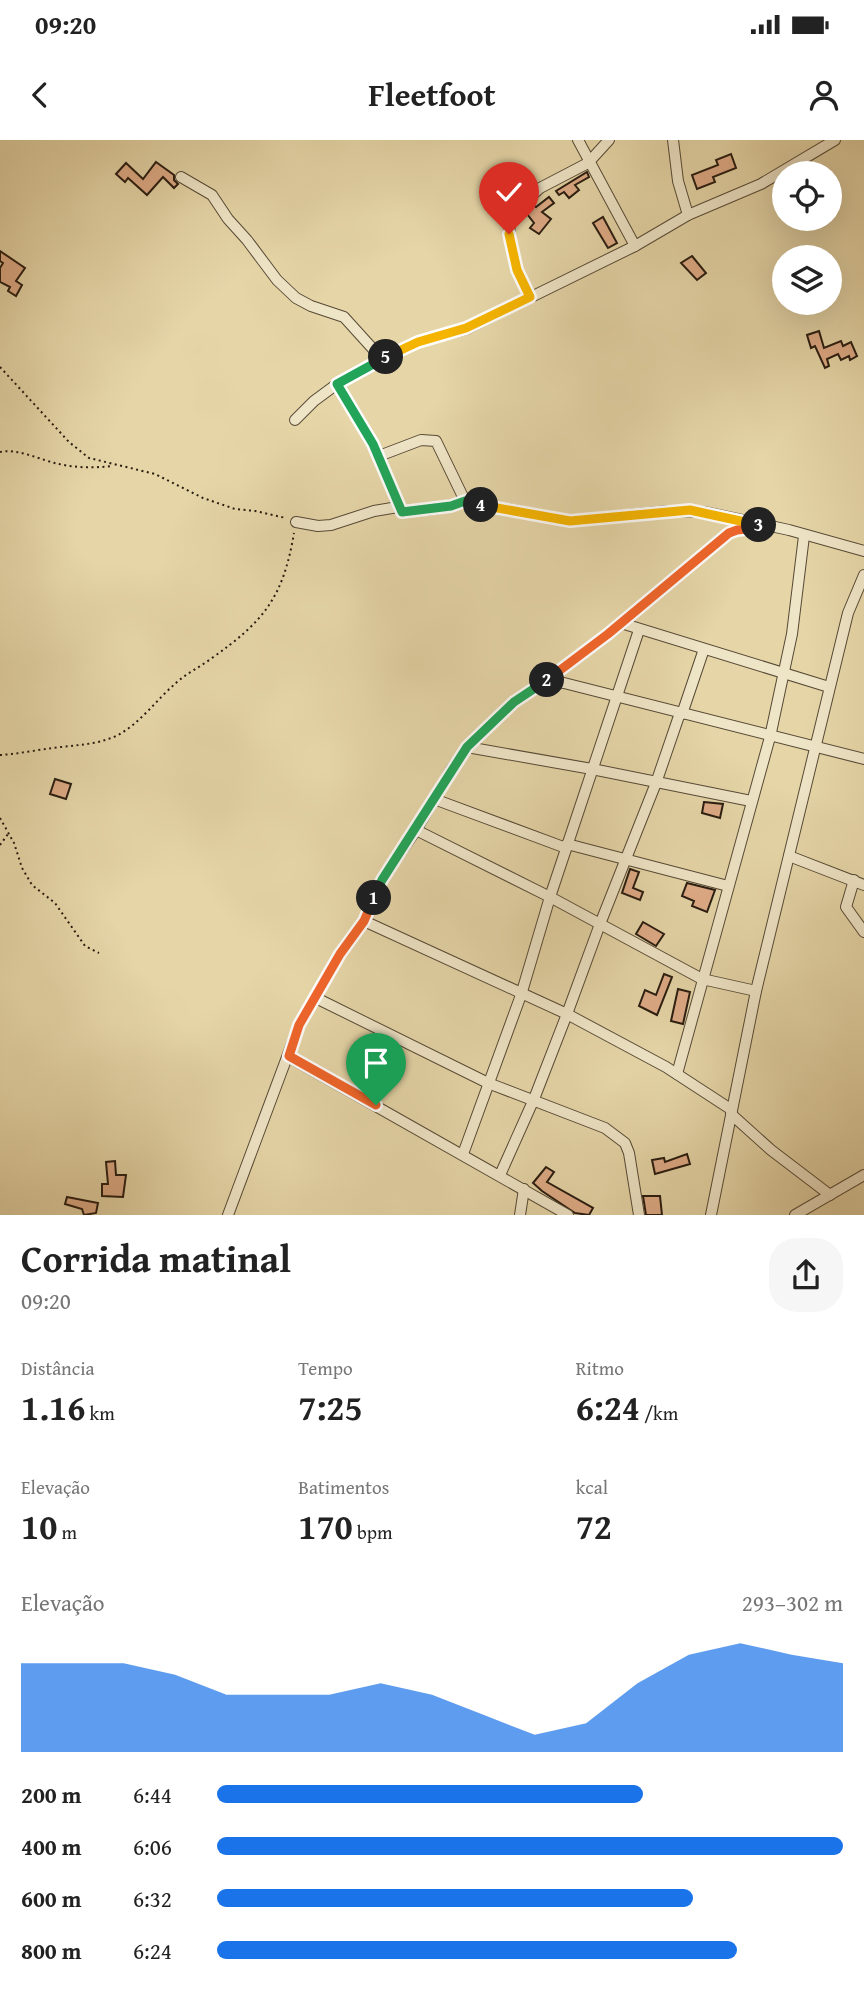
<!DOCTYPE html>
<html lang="pt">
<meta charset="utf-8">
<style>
:root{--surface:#fff;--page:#f6f6f6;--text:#222;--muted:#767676;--accent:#1a73e8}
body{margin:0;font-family:"Gentium Book Plus",serif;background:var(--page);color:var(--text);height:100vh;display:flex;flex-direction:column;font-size:26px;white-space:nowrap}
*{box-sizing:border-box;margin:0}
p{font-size:23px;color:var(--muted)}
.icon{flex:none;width:38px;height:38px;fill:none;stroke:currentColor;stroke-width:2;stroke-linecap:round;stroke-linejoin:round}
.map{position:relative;height:1075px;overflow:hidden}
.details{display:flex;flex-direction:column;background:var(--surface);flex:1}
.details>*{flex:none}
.controls{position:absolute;left:772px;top:21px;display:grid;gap:14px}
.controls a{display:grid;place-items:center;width:70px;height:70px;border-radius:50%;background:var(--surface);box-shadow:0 7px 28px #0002;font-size:35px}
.pin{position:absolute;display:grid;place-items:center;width:60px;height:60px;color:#fff;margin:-72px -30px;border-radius:50% 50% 50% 0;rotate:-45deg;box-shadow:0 0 7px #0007}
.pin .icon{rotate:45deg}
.km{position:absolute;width:35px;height:35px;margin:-18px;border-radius:50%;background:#222;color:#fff;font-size:19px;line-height:35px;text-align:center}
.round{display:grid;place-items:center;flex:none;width:74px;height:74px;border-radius:28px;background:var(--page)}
.overview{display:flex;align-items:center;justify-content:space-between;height:119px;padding:0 21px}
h1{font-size:38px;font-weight:600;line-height:52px}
.figures{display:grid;grid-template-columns:repeat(3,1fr);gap:10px;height:119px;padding:7px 21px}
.figures div{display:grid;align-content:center}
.figures b{font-size:35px;font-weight:600}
.figures small{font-size:19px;font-weight:400}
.figures p{font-size:19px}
.chart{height:196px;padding:14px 21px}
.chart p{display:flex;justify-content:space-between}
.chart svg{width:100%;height:126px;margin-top:7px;fill:var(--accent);opacity:.7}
ul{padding:0 21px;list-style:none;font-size:23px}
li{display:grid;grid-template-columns:112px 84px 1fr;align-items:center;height:52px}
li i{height:18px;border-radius:9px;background:var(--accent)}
.status{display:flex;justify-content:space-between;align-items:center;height:49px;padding:0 35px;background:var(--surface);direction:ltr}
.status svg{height:19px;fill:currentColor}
header{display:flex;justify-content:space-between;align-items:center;height:91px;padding:0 21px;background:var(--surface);font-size:32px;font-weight:600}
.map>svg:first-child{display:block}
</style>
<div class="status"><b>09:20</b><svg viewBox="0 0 49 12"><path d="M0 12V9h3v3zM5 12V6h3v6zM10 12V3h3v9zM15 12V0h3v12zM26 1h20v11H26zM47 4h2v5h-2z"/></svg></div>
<header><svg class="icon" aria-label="back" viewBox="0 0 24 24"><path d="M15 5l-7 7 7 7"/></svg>Fleetfoot<svg class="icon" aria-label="person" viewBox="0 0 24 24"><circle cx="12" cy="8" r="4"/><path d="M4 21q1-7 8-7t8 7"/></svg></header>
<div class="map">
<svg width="864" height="1075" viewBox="0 0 864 1075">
<rect width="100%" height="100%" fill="#e5d5a7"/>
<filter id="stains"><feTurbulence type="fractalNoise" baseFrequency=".00286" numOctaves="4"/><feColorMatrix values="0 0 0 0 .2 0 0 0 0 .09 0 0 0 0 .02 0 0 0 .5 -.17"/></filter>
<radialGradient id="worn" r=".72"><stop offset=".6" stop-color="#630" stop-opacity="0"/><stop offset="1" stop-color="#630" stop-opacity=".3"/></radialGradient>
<g fill="#deab86" stroke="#281c10" stroke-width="2">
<path d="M 731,14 L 736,28 L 713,37 L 715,42 L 697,49 L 692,35 L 718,25 L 716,20 Z"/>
<path d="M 156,22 L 174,35 L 174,40 L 178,44 L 174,48 L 163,37 L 147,55 L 128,38 L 125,42 L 116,34 L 126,23 L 143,39 Z"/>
<path d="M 587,32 L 589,37 L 575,45 L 579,50 L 569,58 L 564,52 L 559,55 L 556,51 Z"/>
<path d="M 549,57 L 554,63 L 542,72 L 551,79 L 539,94 L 530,88 L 534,83 L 527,74 L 533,65 L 536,67 Z"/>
<path d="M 603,77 L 617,103 L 608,108 L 593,83 Z"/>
<path d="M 0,111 L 25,128 L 16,141 L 22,145 L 16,156 L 8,151 L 10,147 L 0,142 L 0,128 L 3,123 L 0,121 Z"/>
<path d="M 692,116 L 706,133 L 697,140 L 681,123 Z"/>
<path d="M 819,191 L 824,208 L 841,201 L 843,206 L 851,202 L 857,216 L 850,220 L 849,216 L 841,220 L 838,214 L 827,219 L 829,226 L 825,228 L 815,206 L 811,208 L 807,195 Z"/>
<path d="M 55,639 L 71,644 L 66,659 L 50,654 Z"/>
<path d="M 704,662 L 723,664 L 720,678 L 702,673 Z"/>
<path d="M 630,729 L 639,732 L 633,748 L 643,752 L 640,760 L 622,753 Z"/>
<path d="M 687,743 L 715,750 L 707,772 L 692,766 L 694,761 L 682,756 Z"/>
<path d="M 643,782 L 664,794 L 656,806 L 636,794 Z"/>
<path d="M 664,834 L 672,837 L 657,875 L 639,866 L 645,850 L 656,855 Z"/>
<path d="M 678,849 L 690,852 L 683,884 L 671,881 Z"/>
<path d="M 687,1014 L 690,1024 L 655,1034 L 652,1020 L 664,1018 L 665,1022 Z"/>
<path d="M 115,1021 L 116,1035 L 126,1035 L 123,1057 L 102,1056 L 102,1044 L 108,1044 L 106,1022 Z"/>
<path d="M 546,1027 L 554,1032 L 547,1042 L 593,1068 L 589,1075 L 575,1073 L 542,1051 L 533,1043 Z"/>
<path d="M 643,1056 L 660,1056 L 662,1075 L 646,1075 Z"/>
<path d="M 67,1057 L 98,1063 L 96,1073 L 84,1075 L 82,1069 L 65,1064 Z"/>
</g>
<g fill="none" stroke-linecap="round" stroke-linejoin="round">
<defs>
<g id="minor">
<path d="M 578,0 L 635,106"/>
<path d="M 673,0 L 678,41 L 688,75"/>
<path d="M 181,37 L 212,55 L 228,79 L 247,100 L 277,140 L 296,158 L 311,166 L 344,177 L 382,219"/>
<path d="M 530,157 L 517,130 L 509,94 L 510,84 L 531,56 L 540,48 L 588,23 L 609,0"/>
<path d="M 337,244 C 363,284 385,322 398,367"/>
<path d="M 295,280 L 314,261 L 337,244 L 390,214 L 418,202 L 466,189 L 635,106 L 688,75 L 761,44 L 835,0"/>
<path d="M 379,316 L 421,300 L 436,301 L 465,361"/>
<path d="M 296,382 L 318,386 L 331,385 L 374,371 L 398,367 L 402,372 C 424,370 444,369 465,361 L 570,381 L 668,371 L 705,372 L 789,390 L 864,411"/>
<path d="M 621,483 L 829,547"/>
<path d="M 544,543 L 609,494 L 729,393 L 737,390 L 762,388"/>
<path d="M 682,574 L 704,509"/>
<path d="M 467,607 L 592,629 L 751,661"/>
<path d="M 434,659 L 566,708"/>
<path d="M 416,690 L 550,757 L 702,839 L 756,851"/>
<path d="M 567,704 L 728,746"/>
<path d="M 789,716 L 864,745"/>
<path d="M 854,740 L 846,767 L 864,792"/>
<path d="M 364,781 L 567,874 L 666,927 L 732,970"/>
<path d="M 316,858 L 488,943 L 605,988 L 625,1003 L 629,1013 L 639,1075"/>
<path d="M 289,917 L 568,1075"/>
<path d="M 677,934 L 770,597 L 792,494 L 804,396"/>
<path d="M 731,974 L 771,1010 L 830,1055"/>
<path d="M 463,1014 L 521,855 L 550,757 L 639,490"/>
<path d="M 500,1035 L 534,959 L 567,874 L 600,784 L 656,643 L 680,573"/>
<path d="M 228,1075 L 299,885 L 340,814 L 364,781 L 382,739 L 416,690 L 451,630 L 467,607 L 514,562 L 540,545 L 554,542 L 564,543 L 864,619"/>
<path d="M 520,1075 L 524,1049"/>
<path d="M 711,1075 L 756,851 L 848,473 L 864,435"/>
<path d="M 795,1075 L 864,1035"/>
</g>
</defs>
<use href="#minor" stroke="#574a36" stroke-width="12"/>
<g stroke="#281c10" stroke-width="2" stroke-dasharray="2 3.5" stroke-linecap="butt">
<path d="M 0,227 L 69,302 L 89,318 L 155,334 L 203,358 L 235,369 L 255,371 L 286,378"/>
<path d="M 0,312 C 18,308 40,320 59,324 C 77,328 94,328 113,326"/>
<path d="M 0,615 C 18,614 36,610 53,608 C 75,605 96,605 116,596 C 139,585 157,559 176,543 C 187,533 200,527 212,518 C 264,481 283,458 294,393"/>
<path d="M 0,678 L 14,703 L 22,728 L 32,745 L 55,763 L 85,806 L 99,813"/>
<path d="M 0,705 L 8,694"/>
</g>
<use href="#minor" stroke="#eee4c6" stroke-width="10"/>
</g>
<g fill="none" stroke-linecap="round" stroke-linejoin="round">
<defs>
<path id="split-1" d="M 374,758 L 364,781 L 340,814 L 299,885 L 289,916 L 376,965"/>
<path id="split-2" d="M 374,758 L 382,740 L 467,607 L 514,562 L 547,540"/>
<path id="split-3" d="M 547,540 L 608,494 L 729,393 L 737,390 L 767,387 L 759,385"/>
<path id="split-4" d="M 481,365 L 570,381 L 690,370 L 759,385"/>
<path id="split-5" d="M 386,217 L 337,244 L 373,304 L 402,372 L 451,366 L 465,361 L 481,365"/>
<path id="split-6" d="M 386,217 L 418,202 L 466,188 L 530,157 L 517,130 L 509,94"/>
</defs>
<use href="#split-1" stroke="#fff" stroke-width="14"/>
<use href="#split-2" stroke="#fff" stroke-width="14"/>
<use href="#split-3" stroke="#fff" stroke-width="14"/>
<use href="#split-4" stroke="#fff" stroke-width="14"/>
<use href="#split-5" stroke="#fff" stroke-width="14"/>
<use href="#split-6" stroke="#fff" stroke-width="14"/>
<use href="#split-1" stroke="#f0652b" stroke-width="9"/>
<use href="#split-2" stroke="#22a559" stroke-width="9"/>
<use href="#split-3" stroke="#f0652b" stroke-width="9"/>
<use href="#split-4" stroke="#f5b400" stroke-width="9"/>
<use href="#split-5" stroke="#22a559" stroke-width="9"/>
<use href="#split-6" stroke="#f5b400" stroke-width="9"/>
</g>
<rect width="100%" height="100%" filter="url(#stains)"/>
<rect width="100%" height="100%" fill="url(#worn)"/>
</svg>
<div class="controls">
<a><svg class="icon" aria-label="locate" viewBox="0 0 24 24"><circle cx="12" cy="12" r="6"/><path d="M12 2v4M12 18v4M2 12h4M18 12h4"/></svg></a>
<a><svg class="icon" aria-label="layers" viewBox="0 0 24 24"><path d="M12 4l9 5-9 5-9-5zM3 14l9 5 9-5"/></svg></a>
</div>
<div class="pin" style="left:376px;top:965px;background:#1e9e55"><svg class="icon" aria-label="arrive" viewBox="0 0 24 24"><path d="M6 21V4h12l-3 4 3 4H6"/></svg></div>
<div class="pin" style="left:509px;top:94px;background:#d93025"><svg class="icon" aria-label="check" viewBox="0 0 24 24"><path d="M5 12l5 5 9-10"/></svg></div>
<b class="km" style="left:374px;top:758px">1</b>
<b class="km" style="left:547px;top:540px">2</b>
<b class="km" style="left:759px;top:385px">3</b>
<b class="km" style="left:481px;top:365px">4</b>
<b class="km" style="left:386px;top:217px">5</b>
</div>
<section class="details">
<div class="overview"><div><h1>Corrida matinal</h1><p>09:20</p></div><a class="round"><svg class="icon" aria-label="share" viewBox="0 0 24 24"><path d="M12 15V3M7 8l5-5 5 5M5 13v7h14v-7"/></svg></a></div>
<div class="figures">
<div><p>Distância</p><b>1.16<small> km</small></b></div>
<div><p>Tempo</p><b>7:25</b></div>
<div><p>Ritmo</p><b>6:24<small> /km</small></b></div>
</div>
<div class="figures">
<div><p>Elevação</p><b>10<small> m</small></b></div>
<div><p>Batimentos</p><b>170<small> bpm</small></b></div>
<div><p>kcal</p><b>72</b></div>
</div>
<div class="chart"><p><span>Elevação</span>293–302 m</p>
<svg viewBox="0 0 160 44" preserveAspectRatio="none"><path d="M0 44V13L10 13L20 13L30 17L40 24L50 24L60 24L70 20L80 24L90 31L100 38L110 34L120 20L130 10L140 6L150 10L160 13V44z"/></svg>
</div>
<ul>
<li><b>200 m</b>6:44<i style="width:68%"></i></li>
<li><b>400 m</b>6:06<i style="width:100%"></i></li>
<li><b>600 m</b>6:32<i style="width:76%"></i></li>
<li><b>800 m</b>6:24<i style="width:83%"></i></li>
</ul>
</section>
